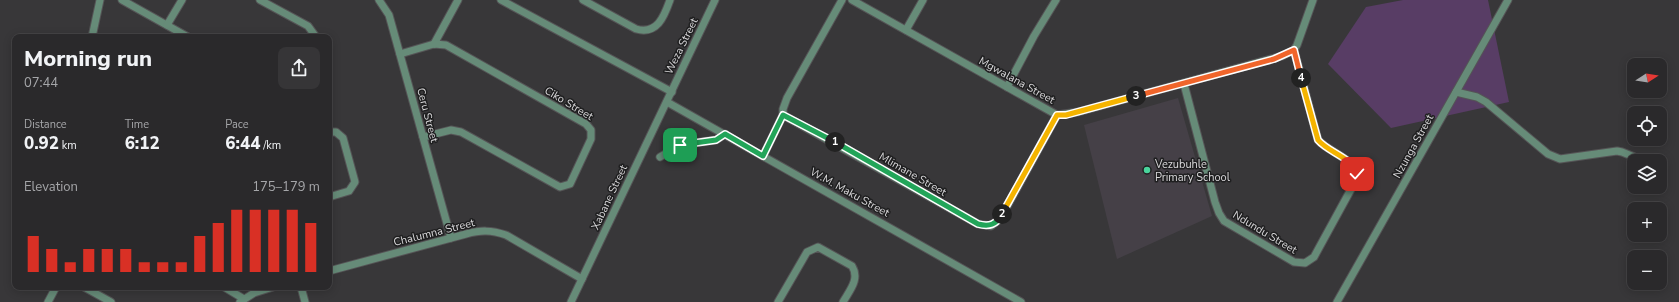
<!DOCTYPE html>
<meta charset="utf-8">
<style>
:root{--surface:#2a292b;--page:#363537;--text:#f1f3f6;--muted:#a5a6a9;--line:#464547;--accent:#d93025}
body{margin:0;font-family:"Nunito Sans",sans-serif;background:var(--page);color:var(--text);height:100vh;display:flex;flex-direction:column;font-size:15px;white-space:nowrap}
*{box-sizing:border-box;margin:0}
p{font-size:13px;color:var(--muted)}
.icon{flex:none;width:22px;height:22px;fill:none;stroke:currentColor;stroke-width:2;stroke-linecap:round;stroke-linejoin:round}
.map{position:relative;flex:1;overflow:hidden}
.sheet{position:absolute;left:12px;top:34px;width:320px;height:256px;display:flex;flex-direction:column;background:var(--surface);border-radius:8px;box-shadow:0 2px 10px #0003,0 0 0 1px var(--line)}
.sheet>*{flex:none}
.needle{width:26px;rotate:78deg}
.controls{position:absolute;left:1627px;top:58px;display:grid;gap:8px}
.controls a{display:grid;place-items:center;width:40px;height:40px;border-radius:8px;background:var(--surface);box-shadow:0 2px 10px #0003,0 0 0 1px var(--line);font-size:20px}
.pin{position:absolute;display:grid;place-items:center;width:34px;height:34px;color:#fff;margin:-17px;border-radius:8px;box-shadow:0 2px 6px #0006}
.km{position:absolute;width:20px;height:20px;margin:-10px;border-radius:50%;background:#222;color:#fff;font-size:11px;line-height:20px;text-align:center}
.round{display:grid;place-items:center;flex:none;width:42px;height:42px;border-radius:8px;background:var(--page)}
.summary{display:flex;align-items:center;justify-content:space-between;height:68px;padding:0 12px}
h1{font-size:22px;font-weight:800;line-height:30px}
.figures{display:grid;grid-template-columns:repeat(3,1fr);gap:6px;height:68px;padding:4px 12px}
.figures div{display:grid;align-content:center}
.figures b{font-size:17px;font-weight:800}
.figures small{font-size:11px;font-weight:400}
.figures p{font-size:11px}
.chart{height:112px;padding:8px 12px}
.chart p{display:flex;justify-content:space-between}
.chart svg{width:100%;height:72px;margin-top:4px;stroke:var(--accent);stroke-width:6}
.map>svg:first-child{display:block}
</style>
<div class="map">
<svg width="1679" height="302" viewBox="0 0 1679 302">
<rect width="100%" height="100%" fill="#383739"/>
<path fill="#454047" d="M 1178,98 L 1212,216 L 1117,259 L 1084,125 Z"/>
<path fill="#583d65" d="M 1403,0 L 1488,0 L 1509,102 L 1391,128 L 1328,64 L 1366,7 Z"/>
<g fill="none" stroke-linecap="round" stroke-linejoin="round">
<defs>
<g id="minor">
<path d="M 122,0 L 188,37"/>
<path d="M 260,0 L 308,26 L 316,37"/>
<path d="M 379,0 L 389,15 L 451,238"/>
<path d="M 501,0 L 672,92"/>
<path d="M 583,0 L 636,29 C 657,35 664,17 670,0"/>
<path d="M 842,0 L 787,98 L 783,109 L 783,115 L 978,224 L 991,226 L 1000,219 L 1057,115"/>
<path d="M 852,0 L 1057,115 L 1078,112 L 1282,56 L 1294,50 L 1297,45 L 1313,0"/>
<path d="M 167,25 L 182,0"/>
<path d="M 906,30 L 923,0"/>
<path d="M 92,37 L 100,0"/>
<path d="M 434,44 L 458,0"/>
<path d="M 400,54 L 434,44 L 446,45 L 586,124 L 591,130 L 591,139 L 570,184 L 560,187 L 461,132 L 451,130 L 423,137"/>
<path d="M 1184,84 L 1215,202 L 1219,213 L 1224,221 L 1294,262 L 1305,263 L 1314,257 L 1355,182 C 1365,162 1329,153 1318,140 L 1294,50"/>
<path d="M 1007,87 L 1034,36 L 1056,0"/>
<path d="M 1456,92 L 1477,97 L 1486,102 L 1548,154 L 1560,159 L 1617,151 L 1622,152 L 1644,161"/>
<path d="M 667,102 L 1021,302"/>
<path d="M 329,132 L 336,132 L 343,138 L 355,182 L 349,191 L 329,197"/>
<path d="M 763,156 L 783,115"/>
<path d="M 660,157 L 680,145 L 716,140 L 725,134"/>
<path d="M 329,271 L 466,234 C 481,230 491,230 506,235 L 582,279"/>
<path d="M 84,287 L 111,302"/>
<path d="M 224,287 L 244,299"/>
<path d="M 301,287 L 305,302"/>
<path d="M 48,302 L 56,287"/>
<path d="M 240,302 L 254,293 L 273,287"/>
<path d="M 571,302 L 715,0"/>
<path d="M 778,302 L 807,252 L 818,247 L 852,266 C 860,279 850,290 843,302"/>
<path d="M 1337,302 L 1508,0"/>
</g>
</defs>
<use href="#minor" stroke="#555456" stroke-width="9"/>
<use href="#minor" stroke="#668b78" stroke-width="7"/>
</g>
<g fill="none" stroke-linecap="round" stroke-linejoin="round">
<defs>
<path id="split-1" d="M 680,145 L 716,140 L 725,134 L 763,156 L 783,115 L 835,142"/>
<path id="split-2" d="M 835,142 L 978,224 C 989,227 996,225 1002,214"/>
<path id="split-3" d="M 1002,214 L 1057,115 L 1066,115 L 1136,96"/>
<path id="split-4" d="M 1136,96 L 1274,59 L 1294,50 L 1301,78"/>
<path id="split-5" d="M 1301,78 L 1318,140 C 1329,153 1352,157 1357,174"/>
</defs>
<use href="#split-1" stroke="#fff" stroke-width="8"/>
<use href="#split-2" stroke="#fff" stroke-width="8"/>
<use href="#split-3" stroke="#fff" stroke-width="8"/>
<use href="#split-4" stroke="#fff" stroke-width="8"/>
<use href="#split-5" stroke="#fff" stroke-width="8"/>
<use href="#split-1" stroke="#22a559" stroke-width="5"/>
<use href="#split-2" stroke="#22a559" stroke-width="5"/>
<use href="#split-3" stroke="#f5b400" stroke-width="5"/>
<use href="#split-4" stroke="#f0652b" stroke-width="5"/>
<use href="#split-5" stroke="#f5b400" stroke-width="5"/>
</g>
<circle fill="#49d49c" stroke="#1f1f20" stroke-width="1.5" cx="1147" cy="170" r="4"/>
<g text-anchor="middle" stroke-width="3" stroke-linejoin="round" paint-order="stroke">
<g font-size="11" fill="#d9d8da" stroke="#1f1f20">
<text transform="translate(681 46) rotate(-64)" y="4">Weza Street</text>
<text transform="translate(1017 80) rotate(29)" y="4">Mgwalana Street</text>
<text transform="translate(569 103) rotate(31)" y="4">Ciko Street</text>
<text transform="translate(428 115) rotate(75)" y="4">Ceru Street</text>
<text transform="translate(1413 146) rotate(-61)" y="4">Nzunga Street</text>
<text transform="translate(913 174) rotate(30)" y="4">Mlimane Street</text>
<text transform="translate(850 192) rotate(29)" y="4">W.M. Maku Street</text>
<text transform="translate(609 197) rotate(-65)" y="4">Xabane Street</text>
<text transform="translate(434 232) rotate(-14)" y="4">Chalumna Street</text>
<text transform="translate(1265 232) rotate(31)" y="4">Ndundu Street</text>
</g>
<g font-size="11" fill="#d9d8da" stroke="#1f1f20" text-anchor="start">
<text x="1155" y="168">Vezubuhle<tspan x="1155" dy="13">Primary School</tspan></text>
</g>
</g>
</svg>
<div class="controls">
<a><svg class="needle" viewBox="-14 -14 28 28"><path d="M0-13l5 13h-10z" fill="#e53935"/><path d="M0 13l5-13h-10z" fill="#a5a6a9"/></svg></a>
<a><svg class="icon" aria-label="locate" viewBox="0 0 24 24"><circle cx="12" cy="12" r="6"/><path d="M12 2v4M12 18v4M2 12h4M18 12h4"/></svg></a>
<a><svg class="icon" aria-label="layers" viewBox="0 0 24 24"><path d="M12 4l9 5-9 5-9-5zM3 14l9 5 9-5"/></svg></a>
<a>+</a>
<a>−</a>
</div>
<div class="pin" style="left:680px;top:145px;background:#1e9e55"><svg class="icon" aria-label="arrive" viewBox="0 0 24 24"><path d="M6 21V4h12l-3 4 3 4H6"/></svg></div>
<div class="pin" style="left:1357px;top:174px;background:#d93025"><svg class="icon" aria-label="check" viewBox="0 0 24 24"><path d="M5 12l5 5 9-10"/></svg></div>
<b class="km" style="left:835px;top:142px">1</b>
<b class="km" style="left:1002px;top:214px">2</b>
<b class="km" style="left:1136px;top:96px">3</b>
<b class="km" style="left:1301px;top:78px">4</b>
<section class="sheet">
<div class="summary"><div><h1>Morning run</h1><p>07:44</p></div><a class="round"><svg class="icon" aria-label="share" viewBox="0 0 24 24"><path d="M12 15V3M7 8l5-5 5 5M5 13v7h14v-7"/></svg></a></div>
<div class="figures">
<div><p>Distance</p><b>0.92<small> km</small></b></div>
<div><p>Time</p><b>6:12</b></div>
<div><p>Pace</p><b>6:44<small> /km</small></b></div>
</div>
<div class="chart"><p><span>Elevation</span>175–179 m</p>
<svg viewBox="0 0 160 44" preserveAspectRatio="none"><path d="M5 44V22M15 44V30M25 44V38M35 44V30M45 44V30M55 44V30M65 44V38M75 44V38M85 44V38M95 44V22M105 44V14M115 44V6M125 44V6M135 44V6M145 44V6M155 44V14"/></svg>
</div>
</section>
</div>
